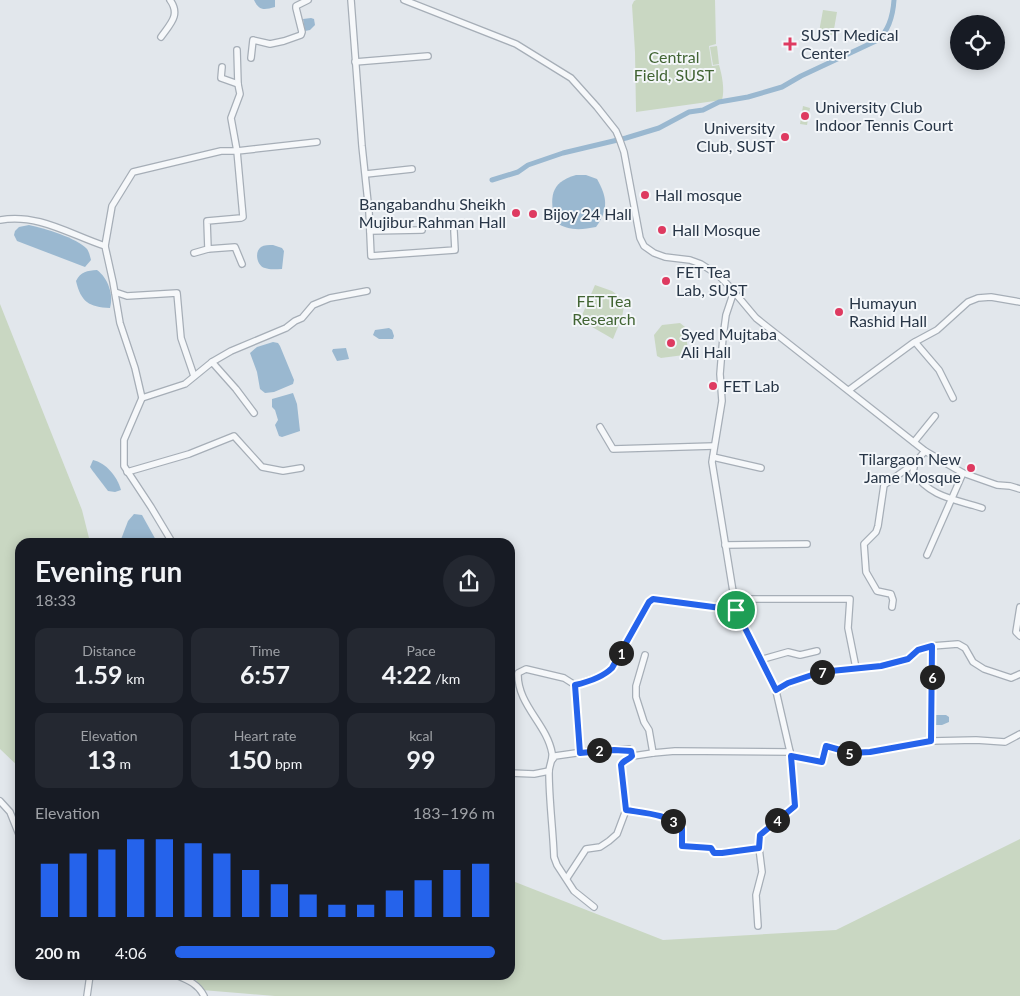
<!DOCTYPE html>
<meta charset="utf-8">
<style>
:root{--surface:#171b24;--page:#242831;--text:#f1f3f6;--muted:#9ea1a6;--accent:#2563eb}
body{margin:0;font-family:Lato,sans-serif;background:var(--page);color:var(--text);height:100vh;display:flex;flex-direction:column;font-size:19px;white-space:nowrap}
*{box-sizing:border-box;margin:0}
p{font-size:16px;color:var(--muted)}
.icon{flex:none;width:28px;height:28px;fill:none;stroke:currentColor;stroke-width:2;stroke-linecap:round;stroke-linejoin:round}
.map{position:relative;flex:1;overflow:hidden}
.panel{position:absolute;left:15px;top:538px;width:500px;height:442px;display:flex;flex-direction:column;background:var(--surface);border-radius:15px;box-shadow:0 2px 12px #0003}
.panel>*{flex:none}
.tools{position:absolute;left:950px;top:15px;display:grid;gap:10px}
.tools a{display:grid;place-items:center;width:55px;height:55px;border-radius:50%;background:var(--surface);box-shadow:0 2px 12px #0003;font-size:25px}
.pin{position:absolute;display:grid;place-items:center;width:42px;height:42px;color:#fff;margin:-21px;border:2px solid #fff;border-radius:50%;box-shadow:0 1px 5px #0007}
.km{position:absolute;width:25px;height:25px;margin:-12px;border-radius:50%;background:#222;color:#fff;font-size:14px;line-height:25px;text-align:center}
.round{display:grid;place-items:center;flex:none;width:52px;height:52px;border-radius:26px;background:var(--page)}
.overview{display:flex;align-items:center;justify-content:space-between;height:85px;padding:0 20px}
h1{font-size:28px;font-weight:700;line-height:38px}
.figures{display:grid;grid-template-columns:repeat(3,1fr);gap:8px;height:85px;padding:5px 20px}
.figures div{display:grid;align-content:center;border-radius:12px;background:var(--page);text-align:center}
.figures b{font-size:25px;font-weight:700}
.figures small{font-size:14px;font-weight:400}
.figures p{font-size:14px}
.chart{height:140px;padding:10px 20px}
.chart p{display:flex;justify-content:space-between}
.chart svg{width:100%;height:90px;margin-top:5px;stroke:var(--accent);stroke-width:6}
ul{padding:0 20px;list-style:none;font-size:16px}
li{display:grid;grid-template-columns:80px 60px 1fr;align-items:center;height:38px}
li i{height:12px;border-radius:6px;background:var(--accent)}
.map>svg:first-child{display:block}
</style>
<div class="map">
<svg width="1020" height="996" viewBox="0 0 1020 996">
<rect width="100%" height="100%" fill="#e2e7ec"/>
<g fill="#c9d7c2">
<path d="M 636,0 L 715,0 L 716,44 L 709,46 L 712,66 L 719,65 C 722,75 725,90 722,100 L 636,112 L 635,52 L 632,5 L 634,1 Z"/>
<path d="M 823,10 L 837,12 L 833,35 L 819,32 Z"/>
<path d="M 717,46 L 719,64 L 713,65 L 710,47 Z"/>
<path d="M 803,106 L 810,108 L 807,125 L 800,124 Z"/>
<path d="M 595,285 L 612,291 L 625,301 L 622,317 L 613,339 L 580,320 Z"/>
<path d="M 0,304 L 82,510 L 90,542 L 20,542 L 20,768 L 0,749 Z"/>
<path d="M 680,323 L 685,327 L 688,350 L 684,355 L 661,358 L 657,356 L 654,335 L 662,325 Z"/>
<path d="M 1020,839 L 1020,996 L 275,996 L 202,990 L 193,975 L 510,975 L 510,880 L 663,940 L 836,930 Z"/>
</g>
<g fill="#9ab8d0">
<path d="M 254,0 L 275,0 L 275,7 C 264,10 259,11 254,0 Z"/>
<path d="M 311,18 L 314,19 L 315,25 L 310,30 L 305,31 L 303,19 Z"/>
<path d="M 576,175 L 586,175 L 597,179 C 607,197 609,209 596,227 C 581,230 568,231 555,222 C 550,198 549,183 576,175 Z"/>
<path d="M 29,225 C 44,228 77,238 87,249 C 89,252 90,256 91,260 L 85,267 L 17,241 L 14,235 L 15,231 L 19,227 Z"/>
<path d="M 273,245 L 282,248 L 284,251 L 282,269 C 276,269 270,270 265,268 C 257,266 254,252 261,247 C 264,245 269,245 273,245 Z"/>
<path d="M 97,270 C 108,278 114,295 110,308 C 89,307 81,302 76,281 C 81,271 87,271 97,270 Z"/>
<path d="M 389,328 L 392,330 L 394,336 L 393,339 L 379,339 L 373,335 L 375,330 Z"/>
<path d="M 273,342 L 278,343 L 280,346 L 294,380 L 293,384 L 274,392 L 265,393 L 260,389 L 257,372 L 250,353 L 257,347 Z"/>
<path d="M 346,348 L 349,359 L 337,361 L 332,351 L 333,349 Z"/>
<path d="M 293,393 L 297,404 L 300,431 L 282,437 L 279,436 L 275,425 L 278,420 L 275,410 L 272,407 L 272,399 Z"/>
<path d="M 93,460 C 106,463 117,476 121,490 L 115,492 L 108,491 L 92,470 L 90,467 Z"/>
<path d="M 134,514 L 142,515 L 157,542 L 120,542 L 128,521 Z"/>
<path d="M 935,715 L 946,715 L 949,717 L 949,722 L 942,725 L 935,725 L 933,717 Z"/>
</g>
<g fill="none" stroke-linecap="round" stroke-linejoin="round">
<path stroke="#9ab8d0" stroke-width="5" d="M 492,180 L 518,172 L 528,165 L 563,153 L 626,138 L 659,128 L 689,112 L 703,110 L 719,102 L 748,97 L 782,87 L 801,76 L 878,40 C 889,30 893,15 894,0"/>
<defs>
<g id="street">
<path d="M 351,0 L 362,146 L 369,212 L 371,256 L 455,250 L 454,231"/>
<path d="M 404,0 L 516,44 L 571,78 L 597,107 L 616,131 L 619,138 L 624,152 L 640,238 L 644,246 L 654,253 L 665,257 L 690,260 L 701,264 L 718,275 L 730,287 L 756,318 L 925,451 L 963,473 L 997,485 L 1010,486 L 1020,489"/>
<path d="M 161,37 C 170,24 181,15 170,0"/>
<path d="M 237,50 L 238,84"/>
<path d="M 251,58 L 253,40 L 270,44 L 284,41 L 301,35 L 302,32 L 296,8 L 296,6 L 308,0"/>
<path d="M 355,62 L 428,56"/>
<path d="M 366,174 L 412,169"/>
<path d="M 0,220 C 38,213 71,235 105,246 L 113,282 L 120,323 L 135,368 L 142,398 L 124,440 L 124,466 L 151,507 L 172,542"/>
<path d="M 370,231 L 422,230"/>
<path d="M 105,246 L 112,206 L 133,172 L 221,151 L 237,151 L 231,118 L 240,94 L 238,84 L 221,78 L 222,67"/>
<path d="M 208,249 L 235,247 L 242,264"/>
<path d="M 194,253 L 208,249 L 207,221 L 241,218 L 243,217 L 237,151 L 317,142"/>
<path d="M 115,292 L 127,296 L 177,293 L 181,338 L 194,376"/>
<path d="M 915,342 L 939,370 L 953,398"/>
<path d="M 212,362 L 231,351 L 286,328 L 295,321 L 302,318 L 313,305 L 330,298 L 367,291"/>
<path d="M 849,390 L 913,343 L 937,330 L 968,302 L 978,298 L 991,297 L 1020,302"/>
<path d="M 142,398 L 185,384 L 212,362 L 236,389 L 254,413"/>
<path d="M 600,427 L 613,449 L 714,446"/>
<path d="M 914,442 L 935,416"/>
<path d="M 925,451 L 915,463 L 913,472 C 931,498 955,499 982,508"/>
<path d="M 713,457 L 761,468"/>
<path d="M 127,472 L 189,454 L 234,436 L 262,467 L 283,471 L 301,468"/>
<path d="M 725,545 L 807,544"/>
<path d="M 927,555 L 963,473"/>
<path d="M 734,599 L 850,599 L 848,628 L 856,668 L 881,666 L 908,659 L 918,650 L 932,646 L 958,644 L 965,648 L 973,662 L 984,669 L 1011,678 L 1020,674"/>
<path d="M 892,607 L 893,600 L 891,594 L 877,591 L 866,572 L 864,544 L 876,532 L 878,526 L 884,485 L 915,463"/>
<path d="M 1020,607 L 1016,632 L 1020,636"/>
<path d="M 645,655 L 636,686 L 636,697 L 644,722 L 649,730 L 653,753"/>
<path d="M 760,660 L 788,652 L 800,655 L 817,651"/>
<path d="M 575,685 L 580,753"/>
<path d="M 776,691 C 800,675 828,671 856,668"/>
<path d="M 931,741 L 932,646"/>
<path d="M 791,756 L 822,762 L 826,746 L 851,753 L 870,752 L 931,741 L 976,740 L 1005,742 L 1020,734"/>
<path d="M 552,760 L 555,756 L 597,750 L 629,749 L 631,751 L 633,756"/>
<path d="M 510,773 L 534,774 L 549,771"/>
<path d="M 0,801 L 10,812 L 20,837"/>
<path d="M 626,810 C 644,813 668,814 682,828 L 682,846 L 711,848 L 714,853 L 759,848 L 760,835 L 795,806 L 791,756 L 776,691 L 736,610 L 712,462 L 722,401 L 720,374 L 723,337 L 726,315 L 734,291"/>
<path d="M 567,878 L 586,849 L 600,847 L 609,841 L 617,834 L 626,810 L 621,765 L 624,761 L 633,756 L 653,753 L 675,751 L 790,752"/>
<path d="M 594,907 L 574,891 L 557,865 L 554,857 C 553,829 549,800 549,772 C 549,766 553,759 552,753 C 547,724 517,705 518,673 L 526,669 L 564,678 L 575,685 L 595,678 L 608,672 L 612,667 L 649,602 L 653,599 L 736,610"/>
<path d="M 758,926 L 756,895 L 762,872 L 759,848"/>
<path d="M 176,975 C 188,980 198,984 204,996"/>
<path d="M 87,996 L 90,975"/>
</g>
</defs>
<use href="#street" stroke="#a6aeb7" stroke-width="8"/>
<use href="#street" stroke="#f6f8fa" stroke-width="5.5"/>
</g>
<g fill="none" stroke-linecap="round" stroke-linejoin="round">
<defs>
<path id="route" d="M 653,599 L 736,610 L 776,690 L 788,683 L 821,672 L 881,666 L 908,659 L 918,650 L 932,646 L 931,741 L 870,752 L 851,753 L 826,746 L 822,762 L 791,756 L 795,806 L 760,835 L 759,848 L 722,853 L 714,853 L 711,848 L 682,846 L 682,828 C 668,814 644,813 626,810 L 621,765 C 623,760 629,760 632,756 L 631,751 L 614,750 L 580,753 L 575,685 C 588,682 603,677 612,668 L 649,602 Z"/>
</defs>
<use href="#route" stroke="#fff" stroke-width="10"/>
<use href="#route" stroke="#2563eb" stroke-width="6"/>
</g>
<g fill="#de3a60" stroke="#f3f6f9" stroke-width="2">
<path d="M787.5 36.5h5v5h5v5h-5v5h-5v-5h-5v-5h5z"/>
<circle cx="805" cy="116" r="5"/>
<circle cx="785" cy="137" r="5"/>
<circle cx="645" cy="195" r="5"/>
<circle cx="516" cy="213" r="5"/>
<circle cx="533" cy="214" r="5"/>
<circle cx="662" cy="230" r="5"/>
<circle cx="666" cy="281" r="5"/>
<circle cx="839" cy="312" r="5"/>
<circle cx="671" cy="343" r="5"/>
<circle cx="713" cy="386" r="5"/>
<circle cx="971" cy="468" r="5"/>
</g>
<g text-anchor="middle" stroke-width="4" stroke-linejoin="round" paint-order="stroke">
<g font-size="16" fill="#283647" stroke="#f3f6f9" text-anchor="start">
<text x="801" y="41">SUST Medical<tspan x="801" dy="18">Center</tspan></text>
<text x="815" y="113">University Club<tspan x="815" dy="18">Indoor Tennis Court</tspan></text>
<text x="775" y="134" text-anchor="end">University<tspan x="775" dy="18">Club, SUST</tspan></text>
<text x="655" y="201">Hall mosque</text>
<text x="506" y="210" text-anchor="end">Bangabandhu Sheikh<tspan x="506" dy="18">Mujibur Rahman Hall</tspan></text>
<text x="543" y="220">Bijoy 24 Hall</text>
<text x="672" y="236">Hall Mosque</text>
<text x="676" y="278">FET Tea<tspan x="676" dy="18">Lab, SUST</tspan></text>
<text x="849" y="309">Humayun<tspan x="849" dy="18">Rashid Hall</tspan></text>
<text x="681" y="340">Syed Mujtaba<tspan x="681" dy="18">Ali Hall</tspan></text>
<text x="723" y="392">FET Lab</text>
<text x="961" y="465" text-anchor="end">Tilargaon New<tspan x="961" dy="18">Jame Mosque</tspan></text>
</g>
<g font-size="16" fill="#416433" stroke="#f3f6f9">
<text x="674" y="63">Central<tspan x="674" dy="18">Field, SUST</tspan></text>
<text x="604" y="307">FET Tea<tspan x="604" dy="18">Research</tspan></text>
</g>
</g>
</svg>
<div class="tools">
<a><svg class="icon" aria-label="locate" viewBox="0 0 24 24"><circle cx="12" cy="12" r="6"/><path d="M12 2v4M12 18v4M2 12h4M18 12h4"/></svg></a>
</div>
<div class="pin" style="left:736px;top:610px;background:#1e9e55"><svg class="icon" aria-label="arrive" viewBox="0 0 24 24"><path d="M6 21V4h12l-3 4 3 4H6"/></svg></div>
<b class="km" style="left:621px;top:653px">1</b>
<b class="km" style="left:599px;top:750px">2</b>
<b class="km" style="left:673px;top:821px">3</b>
<b class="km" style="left:777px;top:820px">4</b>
<b class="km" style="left:849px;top:753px">5</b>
<b class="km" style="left:932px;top:677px">6</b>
<b class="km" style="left:822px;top:672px">7</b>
<section class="panel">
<div class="overview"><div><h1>Evening run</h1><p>18:33</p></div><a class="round"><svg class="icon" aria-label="share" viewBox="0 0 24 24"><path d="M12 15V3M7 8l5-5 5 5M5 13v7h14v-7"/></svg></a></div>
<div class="figures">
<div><p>Distance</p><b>1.59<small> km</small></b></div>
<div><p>Time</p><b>6:57</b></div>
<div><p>Pace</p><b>4:22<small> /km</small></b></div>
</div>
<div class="figures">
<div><p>Elevation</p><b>13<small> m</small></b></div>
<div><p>Heart rate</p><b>150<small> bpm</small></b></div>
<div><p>kcal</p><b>99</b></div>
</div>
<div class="chart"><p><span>Elevation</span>183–196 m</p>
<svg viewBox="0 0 160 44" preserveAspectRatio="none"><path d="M5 44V18M15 44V13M25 44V11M35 44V6M45 44V6M55 44V8M65 44V13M75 44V21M85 44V28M95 44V33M105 44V38M115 44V38M125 44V31M135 44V26M145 44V21M155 44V18"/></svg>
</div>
<ul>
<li><b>200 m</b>4:06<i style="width:100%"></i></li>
</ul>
</section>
</div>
